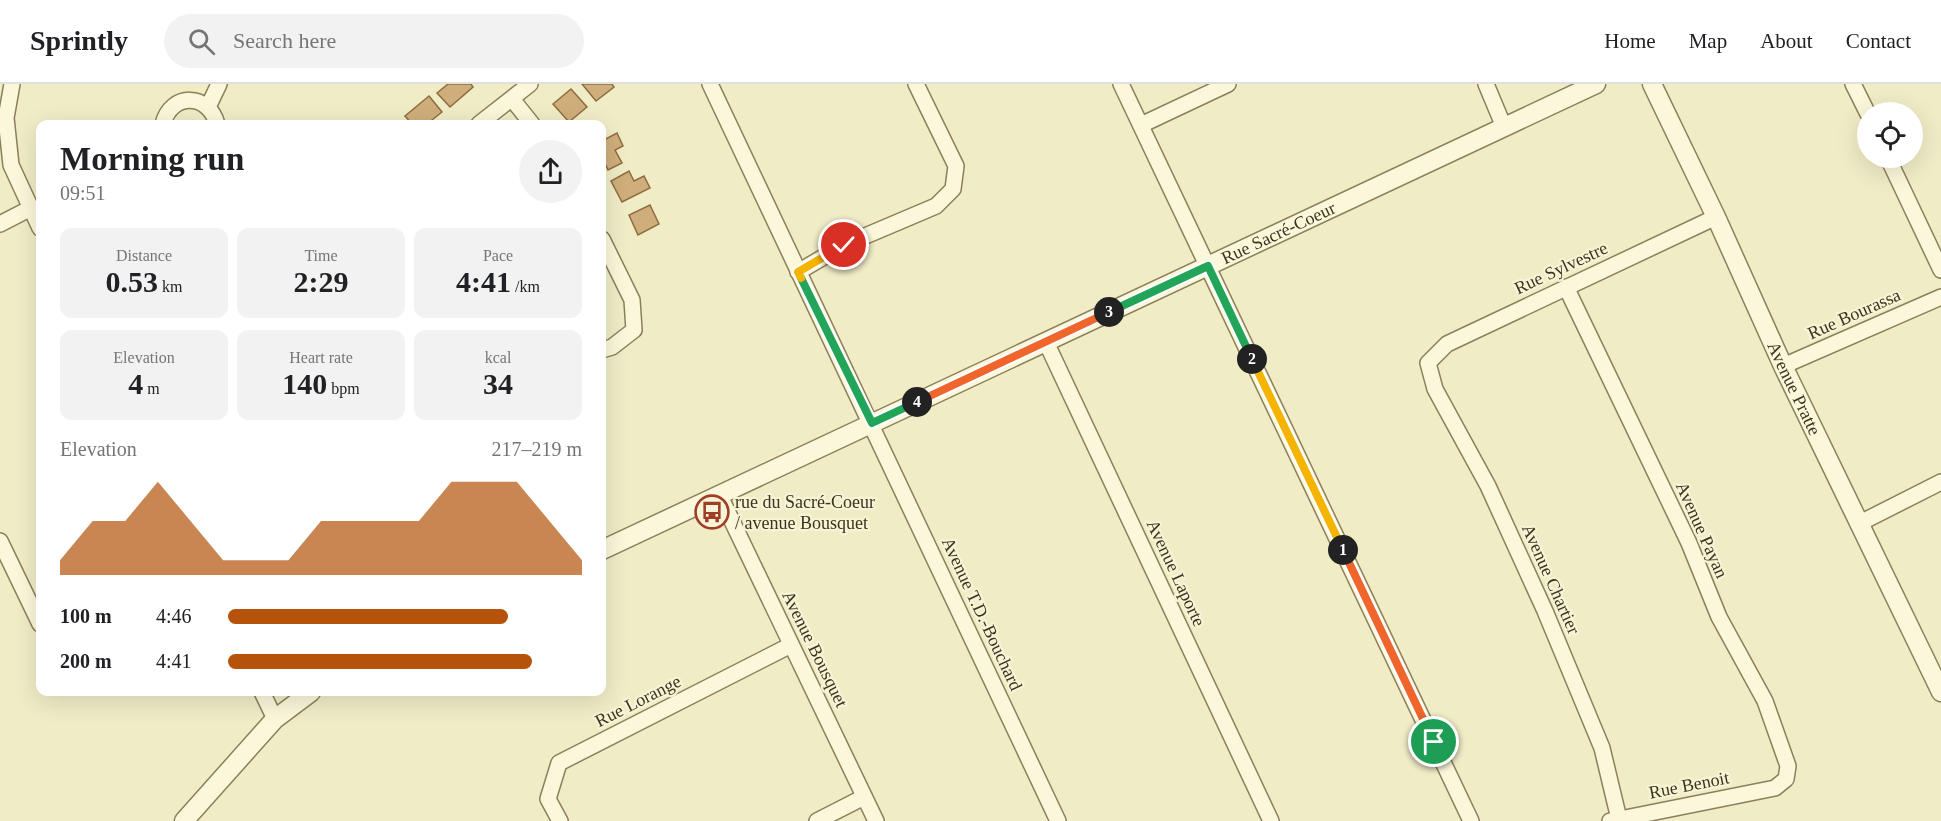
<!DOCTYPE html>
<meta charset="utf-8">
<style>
:root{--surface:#fff;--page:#f2f2f2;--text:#202124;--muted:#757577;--line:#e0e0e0;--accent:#b45309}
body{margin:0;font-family:"Times New Roman",serif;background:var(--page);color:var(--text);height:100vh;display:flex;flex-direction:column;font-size:22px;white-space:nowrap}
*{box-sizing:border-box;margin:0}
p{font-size:20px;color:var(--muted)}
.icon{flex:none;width:33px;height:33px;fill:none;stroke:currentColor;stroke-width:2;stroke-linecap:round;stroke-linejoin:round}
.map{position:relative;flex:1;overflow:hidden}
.details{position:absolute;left:36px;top:36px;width:570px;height:576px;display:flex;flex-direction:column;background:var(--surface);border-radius:12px;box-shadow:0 6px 24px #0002}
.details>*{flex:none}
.fabs{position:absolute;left:1857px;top:18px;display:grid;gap:12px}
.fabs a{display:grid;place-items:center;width:66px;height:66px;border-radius:50%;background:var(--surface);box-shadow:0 6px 24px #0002;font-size:30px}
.pin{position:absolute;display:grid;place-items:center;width:51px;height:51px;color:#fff;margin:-26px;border:3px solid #fff;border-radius:50%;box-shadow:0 2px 6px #0007}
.km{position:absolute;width:30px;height:30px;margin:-15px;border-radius:50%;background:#222;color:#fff;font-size:16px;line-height:30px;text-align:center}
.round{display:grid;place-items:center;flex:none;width:63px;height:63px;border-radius:32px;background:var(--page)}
.summary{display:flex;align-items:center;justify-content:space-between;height:102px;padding:0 24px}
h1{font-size:33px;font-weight:600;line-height:45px}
.stats{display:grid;grid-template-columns:repeat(3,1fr);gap:9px;height:102px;padding:6px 24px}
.stats div{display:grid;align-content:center;border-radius:12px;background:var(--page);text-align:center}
.stats b{font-size:30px;font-weight:600}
.stats small{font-size:16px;font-weight:400}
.stats p{font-size:16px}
.chart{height:168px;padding:12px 24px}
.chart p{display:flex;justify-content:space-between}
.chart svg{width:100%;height:108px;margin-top:6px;fill:var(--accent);opacity:.7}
ul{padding:0 24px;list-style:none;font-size:20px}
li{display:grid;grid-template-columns:96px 72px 1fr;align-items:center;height:45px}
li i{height:15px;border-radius:8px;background:var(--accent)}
header{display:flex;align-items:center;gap:36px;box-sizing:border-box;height:84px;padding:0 30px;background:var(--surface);border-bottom:2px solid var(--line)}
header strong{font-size:28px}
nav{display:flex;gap:33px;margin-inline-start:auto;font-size:21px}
.search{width:420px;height:54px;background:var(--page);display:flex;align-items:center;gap:15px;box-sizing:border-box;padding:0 21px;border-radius:33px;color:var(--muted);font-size:22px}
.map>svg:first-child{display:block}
</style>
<header>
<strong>Sprintly</strong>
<div class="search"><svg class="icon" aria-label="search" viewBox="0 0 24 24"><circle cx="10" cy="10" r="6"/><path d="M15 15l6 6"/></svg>Search here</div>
<nav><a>Home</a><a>Map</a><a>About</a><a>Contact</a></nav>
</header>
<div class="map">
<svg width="1941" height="737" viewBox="0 0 1941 737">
<rect width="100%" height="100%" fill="#f0ecc6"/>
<g fill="#d0ae7b" stroke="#8d6d40" stroke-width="1.5">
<path d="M 448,0 L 471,0 L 473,3 L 450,23 L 437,9 Z"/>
<path d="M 582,0 L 612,0 L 614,3 L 596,17 Z"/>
<path d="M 571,5 L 587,23 L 569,38 L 553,20 Z"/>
<path d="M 429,12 L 442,28 L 427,40 L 423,39 L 412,40 L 405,32 Z"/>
<path d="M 617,49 L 623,62 L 615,66 L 622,79 L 608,86 L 602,73 L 602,57 Z"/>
<path d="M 629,87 L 634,97 L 644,92 L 650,104 L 622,118 L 611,97 Z"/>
<path d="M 650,121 L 659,140 L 638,151 L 629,131 Z"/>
</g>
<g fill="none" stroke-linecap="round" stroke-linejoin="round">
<defs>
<g id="minor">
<path d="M 12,0 L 6,34 L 11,81 L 40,144"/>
<path d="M 710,0 L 1058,737"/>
<path d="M 1121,0 L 1471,737"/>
<path d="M 1486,0 L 1504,43"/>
<path d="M 1853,0 L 1868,30"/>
<path d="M 512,15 L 532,40"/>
<path d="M 208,23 L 219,0"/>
<path d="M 163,40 C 171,8 209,9 217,40"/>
<path d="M 479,40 L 530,0"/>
<path d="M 1141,41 L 1228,0"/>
<path d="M 1888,74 L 1941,186"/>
<path d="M 0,140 L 31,124"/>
<path d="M 602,155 L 632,216 L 634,246 L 612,263 L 602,266"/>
<path d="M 798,188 L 844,161 L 936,122 L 953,105 L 956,82 L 916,0"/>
<path d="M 1566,203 L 1689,459 L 1719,533 L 1765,617 L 1788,682 L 1786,695 L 1775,704 L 1610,737"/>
<path d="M 1046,258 L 1271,737"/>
<path d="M 1783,282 L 1941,213"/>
<path d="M 719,410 L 876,737"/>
<path d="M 1860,439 L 1941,398"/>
<path d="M 0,457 L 40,540"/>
<path d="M 262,608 L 275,635"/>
<path d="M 1619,735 L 1602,664 L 1545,527 L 1488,402 L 1435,305 L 1428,279 L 1447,260 L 1716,133"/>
<path d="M 560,737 L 548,715 L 559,679 L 791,561"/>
<path d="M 817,737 L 864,713"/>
</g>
<g id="tertiary">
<path id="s1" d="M 1652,0 L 1716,133 L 1783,282 L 1941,608"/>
<path id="s2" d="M 602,466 L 1596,0"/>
<path d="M 184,737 L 275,635 L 311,608"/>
</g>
</defs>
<use href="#minor" stroke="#8d7f5b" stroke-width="18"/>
<use href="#tertiary" stroke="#8d7f5b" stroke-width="21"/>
<use href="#minor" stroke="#faf7da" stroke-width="15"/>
<use href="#tertiary" stroke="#faf7da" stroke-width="18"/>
</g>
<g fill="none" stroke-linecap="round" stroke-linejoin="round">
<defs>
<path id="split-1" d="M 1343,466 L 1434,658"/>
<path id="split-2" d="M 1252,275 L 1343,466"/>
<path id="split-3" d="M 1109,228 L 1208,182 L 1252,275"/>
<path id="split-4" d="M 917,318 L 1109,228"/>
<path id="split-5" d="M 801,194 L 872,339 L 917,318"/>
<path id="split-6" d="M 801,194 L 798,188 L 844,161"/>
</defs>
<use href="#split-1" stroke="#fff" stroke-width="12"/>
<use href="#split-2" stroke="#fff" stroke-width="12"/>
<use href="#split-3" stroke="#fff" stroke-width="12"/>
<use href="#split-4" stroke="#fff" stroke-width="12"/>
<use href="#split-5" stroke="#fff" stroke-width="12"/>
<use href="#split-6" stroke="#fff" stroke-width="12"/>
<use href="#split-1" stroke="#f0652b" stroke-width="8"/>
<use href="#split-2" stroke="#f5b400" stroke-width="8"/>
<use href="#split-3" stroke="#22a559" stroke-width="8"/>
<use href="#split-4" stroke="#f0652b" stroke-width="8"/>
<use href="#split-5" stroke="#22a559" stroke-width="8"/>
<use href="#split-6" stroke="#f5b400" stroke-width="8"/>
</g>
<defs>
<symbol id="bus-ring" viewBox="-11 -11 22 22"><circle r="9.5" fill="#f7f4d6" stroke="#9e3d28" stroke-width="1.5"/><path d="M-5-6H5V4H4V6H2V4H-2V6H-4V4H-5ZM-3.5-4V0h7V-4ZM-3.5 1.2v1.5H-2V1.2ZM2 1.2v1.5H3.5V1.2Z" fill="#9e3d28"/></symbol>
</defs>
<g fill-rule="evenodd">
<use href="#bus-ring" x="693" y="409" width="38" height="38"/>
</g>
<g text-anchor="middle" stroke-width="4.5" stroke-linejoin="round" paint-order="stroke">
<g font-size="18" fill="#3c331f" stroke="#f7f4d6">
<text dy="6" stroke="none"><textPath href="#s2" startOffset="747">Rue Sacré-Coeur</textPath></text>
<text transform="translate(1561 184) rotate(-25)" y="6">Rue Sylvestre</text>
<text transform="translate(1854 230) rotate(-24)" y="6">Rue Bourassa</text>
<text dy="6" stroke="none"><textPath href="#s1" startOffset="336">Avenue Pratte</textPath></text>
<text transform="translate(1702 446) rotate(66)" y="6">Avenue Payan</text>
<text transform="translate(1176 489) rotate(65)" y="6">Avenue Laporte</text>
<text transform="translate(1551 495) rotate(66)" y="6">Avenue Chartier</text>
<text transform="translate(982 530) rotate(65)" y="6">Avenue T.D.-Bouchard</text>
<text transform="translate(815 565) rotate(64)" y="6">Avenue Bousquet</text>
<text transform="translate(638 617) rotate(-27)" y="6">Rue Lorange</text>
<text transform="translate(1689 701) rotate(-11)" y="6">Rue Benoit</text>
</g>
<g font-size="18" fill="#3c331f" stroke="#f7f4d6" text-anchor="start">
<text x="735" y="424">rue du Sacré-Coeur<tspan x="735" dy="21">/ avenue Bousquet</tspan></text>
</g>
</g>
</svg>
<div class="fabs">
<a><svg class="icon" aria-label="locate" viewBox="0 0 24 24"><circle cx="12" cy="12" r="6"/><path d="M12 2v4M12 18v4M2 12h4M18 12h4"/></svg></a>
</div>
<div class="pin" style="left:1434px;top:658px;background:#1e9e55"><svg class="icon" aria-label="arrive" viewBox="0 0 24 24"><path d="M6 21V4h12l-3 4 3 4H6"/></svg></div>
<div class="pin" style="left:844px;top:161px;background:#d93025"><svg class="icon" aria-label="check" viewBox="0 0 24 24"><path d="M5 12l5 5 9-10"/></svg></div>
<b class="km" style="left:1343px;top:466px">1</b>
<b class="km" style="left:1252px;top:275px">2</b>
<b class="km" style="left:1109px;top:228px">3</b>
<b class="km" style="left:917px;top:318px">4</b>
<section class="details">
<div class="summary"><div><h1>Morning run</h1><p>09:51</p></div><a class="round"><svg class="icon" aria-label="share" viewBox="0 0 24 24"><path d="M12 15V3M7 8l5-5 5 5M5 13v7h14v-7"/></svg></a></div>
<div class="stats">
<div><p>Distance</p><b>0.53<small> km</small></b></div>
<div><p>Time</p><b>2:29</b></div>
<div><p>Pace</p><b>4:41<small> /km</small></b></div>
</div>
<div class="stats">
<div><p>Elevation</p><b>4<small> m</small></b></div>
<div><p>Heart rate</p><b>140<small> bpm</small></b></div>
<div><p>kcal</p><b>34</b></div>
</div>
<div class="chart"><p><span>Elevation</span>217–219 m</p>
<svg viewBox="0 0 160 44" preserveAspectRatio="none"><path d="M0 44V38L10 22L20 22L30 6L40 22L50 38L60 38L70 38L80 22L90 22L100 22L110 22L120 6L130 6L140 6L150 22L160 38V44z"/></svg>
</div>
<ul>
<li><b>100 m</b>4:46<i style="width:79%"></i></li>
<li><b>200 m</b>4:41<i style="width:86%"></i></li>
</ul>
</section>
</div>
